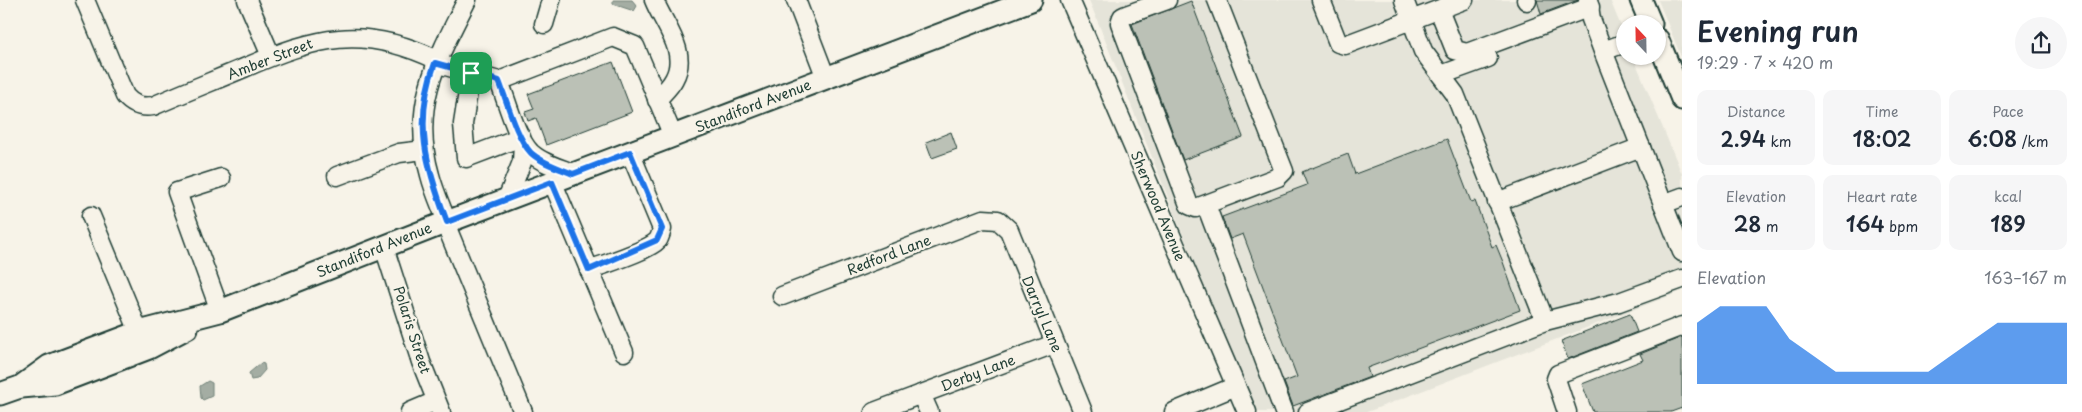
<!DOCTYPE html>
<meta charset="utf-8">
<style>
:root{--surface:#fff;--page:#f6f6f7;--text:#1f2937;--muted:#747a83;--accent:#1a73e8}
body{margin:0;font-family:"Playpen Sans",sans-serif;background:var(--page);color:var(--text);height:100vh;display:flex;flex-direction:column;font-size:19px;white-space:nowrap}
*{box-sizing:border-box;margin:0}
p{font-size:16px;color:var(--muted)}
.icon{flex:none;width:28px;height:28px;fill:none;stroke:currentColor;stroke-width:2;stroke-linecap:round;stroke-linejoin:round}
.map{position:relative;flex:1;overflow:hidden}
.drawer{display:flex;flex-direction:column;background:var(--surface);width:400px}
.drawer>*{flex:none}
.needle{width:32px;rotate:338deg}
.controls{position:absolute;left:1616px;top:15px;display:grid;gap:10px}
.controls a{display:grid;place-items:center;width:50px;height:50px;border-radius:50%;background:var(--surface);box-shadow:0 1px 4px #0004;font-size:25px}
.pin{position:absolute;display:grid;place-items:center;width:42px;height:42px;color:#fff;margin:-21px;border-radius:10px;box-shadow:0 2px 8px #0006}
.round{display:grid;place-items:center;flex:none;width:52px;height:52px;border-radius:26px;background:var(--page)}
.overview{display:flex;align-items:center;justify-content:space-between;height:85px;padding:0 15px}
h1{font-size:28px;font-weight:600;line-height:38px}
.metrics{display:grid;grid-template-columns:repeat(3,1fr);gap:8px;height:85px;padding:5px 15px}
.metrics div{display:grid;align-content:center;border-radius:10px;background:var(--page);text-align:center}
.metrics b{font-size:21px;font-weight:600}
.metrics small{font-size:14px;font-weight:400}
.metrics p{font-size:14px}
.chart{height:140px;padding:10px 15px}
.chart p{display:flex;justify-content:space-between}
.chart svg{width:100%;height:90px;margin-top:5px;fill:var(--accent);opacity:.7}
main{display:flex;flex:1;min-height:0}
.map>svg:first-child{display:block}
</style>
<main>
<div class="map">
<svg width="1682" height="412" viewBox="0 0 1682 412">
<rect width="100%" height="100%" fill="#f7f3e8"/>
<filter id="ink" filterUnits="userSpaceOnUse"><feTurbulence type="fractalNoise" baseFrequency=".02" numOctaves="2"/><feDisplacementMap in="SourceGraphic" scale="10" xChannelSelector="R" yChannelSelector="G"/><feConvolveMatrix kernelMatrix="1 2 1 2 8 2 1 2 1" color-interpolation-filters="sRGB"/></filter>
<g filter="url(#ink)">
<g fill="#e5e4d9">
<path d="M 1089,0 L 1610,0 L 1625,36 L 1625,56 L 1633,56 L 1682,174 L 1682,291 L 1367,412 L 1254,412 Z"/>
<path d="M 1658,0 L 1682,0 L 1682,59 Z"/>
</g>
<g fill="#a4ada3" stroke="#6f8077">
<path d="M 613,0 L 632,0 L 637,6 L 634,11 L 613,4 Z"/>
<path d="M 261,363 L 264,364 L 265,370 L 257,379 L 251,380 L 249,373 Z"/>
<path d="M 208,381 L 212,383 L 212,396 L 203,400 L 201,398 L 200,386 Z"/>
</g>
<g fill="#bbc1b6" stroke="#1f3d34">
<path d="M 1537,0 L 1578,0 L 1541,14 Z"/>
<path d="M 1191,1 L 1243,137 L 1183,160 L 1132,24 Z"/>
<path d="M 613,62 L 632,112 L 546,145 L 536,118 L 528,121 L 525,112 L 534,109 L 528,94 Z"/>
<path d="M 951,132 L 957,149 L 932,158 L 926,142 Z"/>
<path d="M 1447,139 L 1471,202 L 1475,201 L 1492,247 L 1496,245 L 1503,262 L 1520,310 L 1367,368 L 1370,377 L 1293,406 L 1284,382 L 1297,377 L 1243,234 L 1230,239 L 1222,217 L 1307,185 L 1302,172 L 1348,154 L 1355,174 Z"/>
<path d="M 1630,314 L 1637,332 L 1568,359 L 1561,341 Z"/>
<path d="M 1682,337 L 1682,408 L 1671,412 L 1593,412 L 1582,384 L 1643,360 L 1640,354 Z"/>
</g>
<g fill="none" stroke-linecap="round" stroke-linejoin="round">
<defs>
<g id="minor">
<path d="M 85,0 L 125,96 C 133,105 141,108 153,106 C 183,93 213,81 244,68 C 316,37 362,24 437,60"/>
<path d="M 247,0 L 271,56"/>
<path d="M 654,0 C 664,25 689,52 674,79 C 670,87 662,94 657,100"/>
<path d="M 796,0 L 826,78"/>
<path d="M 1070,0 L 1247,412"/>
<path d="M 1167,0 L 1126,15 L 1122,17 L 1120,23 L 1189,205 L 1196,208 L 1278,177 L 1284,171 L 1217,0"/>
<path d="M 1321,0 L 1338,43 L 1345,45 L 1464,0"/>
<path d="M 1404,0 L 1423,51 L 1455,94 L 1545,321"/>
<path d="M 1526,0 L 1527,1"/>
<path d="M 1588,0 L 1591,19 L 1603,51 L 1682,252"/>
<path d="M 1439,10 L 1455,50 L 1467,53 L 1590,7"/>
<path d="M 544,24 L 551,0"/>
<path d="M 1603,51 L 1625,43"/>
<path d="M 435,63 L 499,81 L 613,37 L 635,46 L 673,136"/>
<path d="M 471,73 L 463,124 L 466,158 L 521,137"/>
<path d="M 1441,75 L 1488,58"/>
<path d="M 499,81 C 507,101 516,138 531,153 C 542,163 559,168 573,173"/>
<path d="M 337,176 L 399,153 L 424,150"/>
<path d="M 552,181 L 624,352"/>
<path d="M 507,199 L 522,162 L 523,143"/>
<path d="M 1497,202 L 1641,147"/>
<path d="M 1663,204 L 1682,197"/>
<path d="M 1206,205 L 1284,412"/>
<path d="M 91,216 L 139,332"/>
<path d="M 447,222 C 441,206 434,191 430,175 C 410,107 437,59 467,0"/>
<path d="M 445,223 L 523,412"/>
<path d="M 384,247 L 421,362 L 441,412"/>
<path d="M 589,270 C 604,264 648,251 658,240 C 660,237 661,233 662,229 L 630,152"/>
<path d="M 782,296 L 983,219 L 998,220 L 1009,230 L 1083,412"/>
<path d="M 220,311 L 177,192 L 221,178"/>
<path d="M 921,394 L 929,412"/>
<path d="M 410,412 L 436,401"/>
<path d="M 874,412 L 1054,344"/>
<path d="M 1174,412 L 1236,386"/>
<path d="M 1308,412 L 1545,321 L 1619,302 L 1682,279"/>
<path d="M 1567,412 L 1556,379 L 1558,374 L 1682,326"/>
</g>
<g id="major">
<path d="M 1641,0 L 1651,24"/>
<path d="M 1658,40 L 1682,99"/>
<path d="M 21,387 L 55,384 L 149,348 L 187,328"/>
<path d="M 0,394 L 20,387 L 49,366 L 139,332 L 220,311 L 447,222 L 1031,0"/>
</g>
</defs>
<use href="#minor" stroke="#1f3d34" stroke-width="21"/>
<use href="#major" stroke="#1f3d34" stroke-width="25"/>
<use href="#minor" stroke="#f7f3e8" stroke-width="18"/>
<use href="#major" stroke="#f7f3e8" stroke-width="21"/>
</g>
</g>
<g fill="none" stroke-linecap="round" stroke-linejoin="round" filter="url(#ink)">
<defs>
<path id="route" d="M 435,63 L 499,81 C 507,101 516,137 531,153 C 542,163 559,168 573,174 L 630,152 L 662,229 L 657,240 L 589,270 L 552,182 L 447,222 C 426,166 413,122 435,63 Z"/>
</defs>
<use href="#route" stroke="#fff" stroke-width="10"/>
<use href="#route" stroke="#1a73e8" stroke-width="6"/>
</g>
<g text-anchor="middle" stroke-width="4.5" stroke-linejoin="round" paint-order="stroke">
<g font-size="14" fill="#1f3d34" stroke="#f7f3e8">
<text transform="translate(270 59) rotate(-21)" y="5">Amber Street</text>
<text transform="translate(753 106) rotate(-21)" y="5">Standiford Avenue</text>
<text transform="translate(1158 206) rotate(67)" y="5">Sherwood Avenue</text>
<text transform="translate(374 250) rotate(-22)" y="5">Standiford Avenue</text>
<text transform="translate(889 255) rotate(-21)" y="5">Redford Lane</text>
<text transform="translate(1042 314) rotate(67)" y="5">Darryl Lane</text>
<text transform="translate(412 330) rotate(72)" y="5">Polaris Street</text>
<text transform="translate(978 373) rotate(-21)" y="5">Derby Lane</text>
</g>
</g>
</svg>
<div class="controls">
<a><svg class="needle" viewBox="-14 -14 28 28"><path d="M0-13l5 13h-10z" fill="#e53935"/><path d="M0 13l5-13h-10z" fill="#747a83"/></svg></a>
</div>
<div class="pin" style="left:471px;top:73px;background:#1e9e55"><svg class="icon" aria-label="arrive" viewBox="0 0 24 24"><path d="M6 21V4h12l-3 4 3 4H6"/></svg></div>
</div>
<section class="drawer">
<div class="overview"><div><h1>Evening run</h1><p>19:29 · 7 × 420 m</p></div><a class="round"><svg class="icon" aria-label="share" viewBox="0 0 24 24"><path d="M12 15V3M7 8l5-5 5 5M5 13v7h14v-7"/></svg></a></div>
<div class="metrics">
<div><p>Distance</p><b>2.94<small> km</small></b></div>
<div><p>Time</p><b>18:02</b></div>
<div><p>Pace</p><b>6:08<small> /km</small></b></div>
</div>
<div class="metrics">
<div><p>Elevation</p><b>28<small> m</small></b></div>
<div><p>Heart rate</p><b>164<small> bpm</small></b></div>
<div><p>kcal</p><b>189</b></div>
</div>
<div class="chart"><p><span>Elevation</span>163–167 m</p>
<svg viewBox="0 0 160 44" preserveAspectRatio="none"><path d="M0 44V14L10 6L20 6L30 6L40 22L50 30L60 38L70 38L80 38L90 38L100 38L110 30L120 22L130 14L140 14L150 14L160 14V44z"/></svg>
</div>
</section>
</main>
